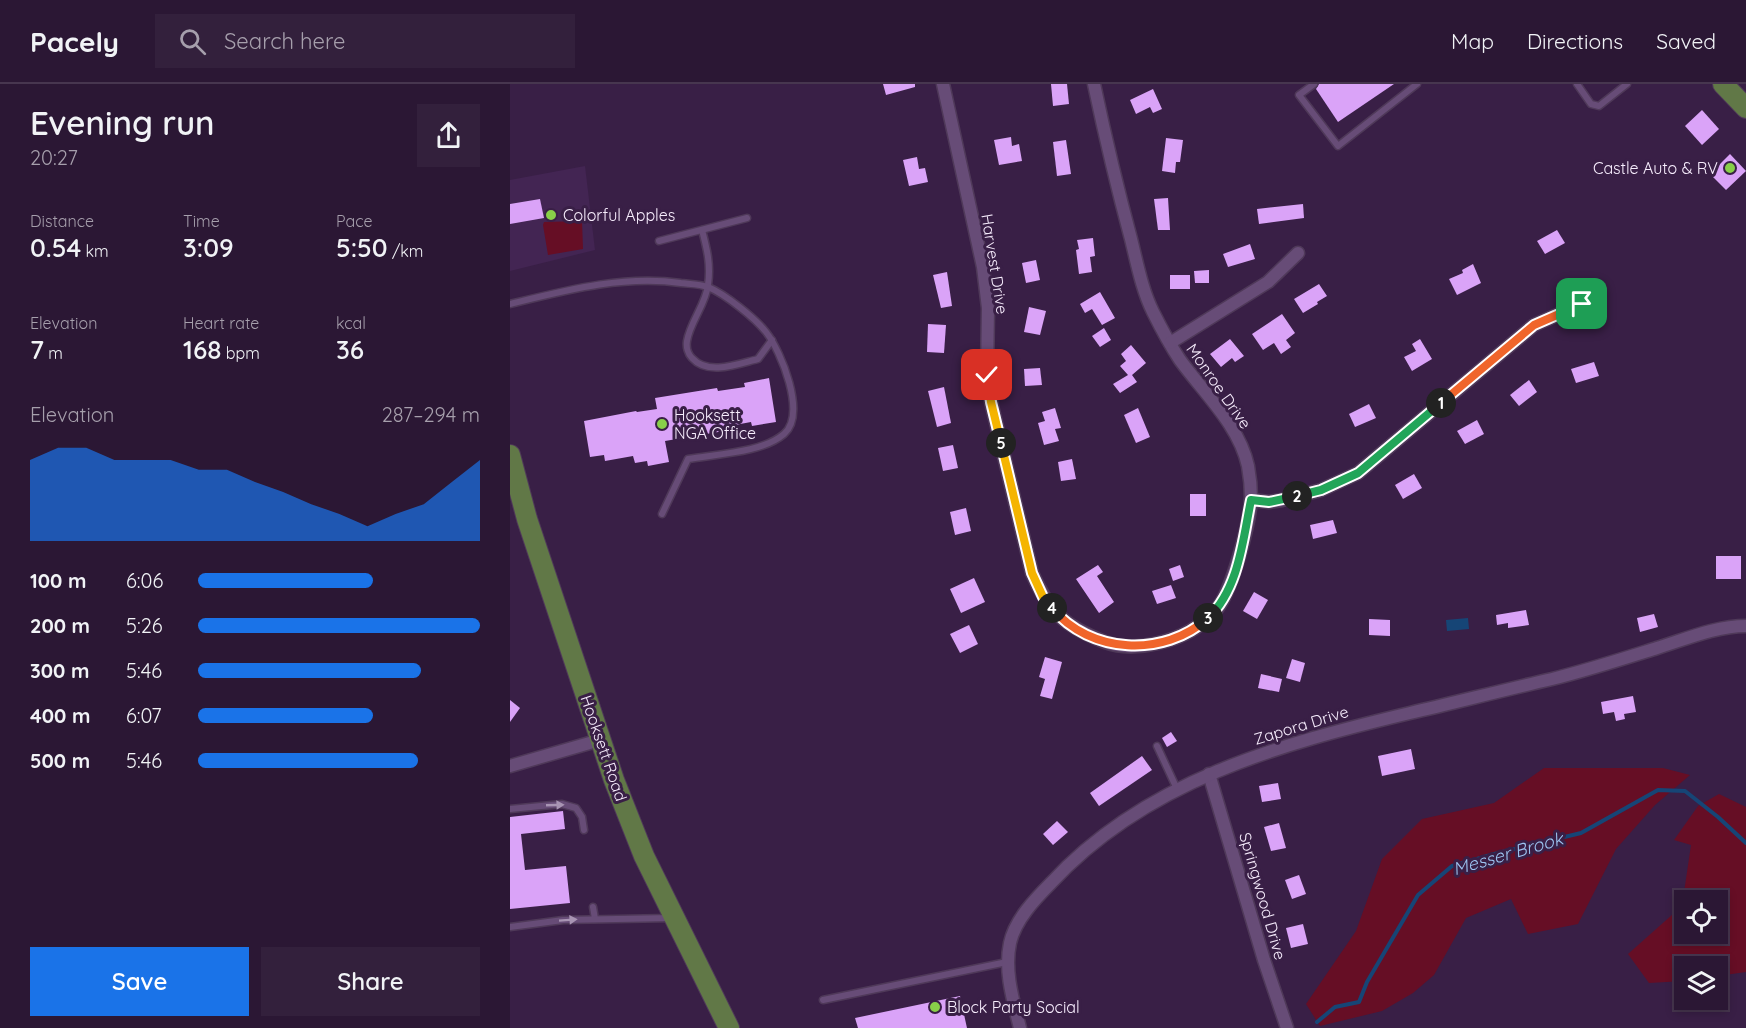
<!DOCTYPE html>
<meta charset="utf-8">
<style>
:root{--surface:#2b1734;--page:#33203c;--text:#f1f3f6;--muted:#a69fac;--line:#47364f;--accent:#1a73e8}
body{margin:0;font-family:Quicksand,sans-serif;background:var(--page);color:var(--text);height:100vh;display:flex;flex-direction:column;font-size:22px;white-space:nowrap}
*{box-sizing:border-box;margin:0}
p{font-size:20px;color:var(--muted)}
.icon{flex:none;width:33px;height:33px;fill:none;stroke:currentColor;stroke-width:2;stroke-linecap:round;stroke-linejoin:round}
.map{position:relative;flex:1;overflow:hidden}
.side{display:flex;flex-direction:column;background:var(--surface);width:510px}
.side>*{flex:none}
.buttons{position:absolute;left:1164px;top:806px;display:grid;gap:12px}
.buttons a{display:grid;place-items:center;width:54px;height:54px;border-radius:0px;background:var(--surface);box-shadow:0 3px 9px #0003,0 0 0 2px var(--line);font-size:30px}
.pin{position:absolute;display:grid;place-items:center;width:51px;height:51px;color:#fff;margin:-26px;border-radius:12px;box-shadow:0 3px 9px #0006}
.km{position:absolute;width:30px;height:30px;margin:-15px;border-radius:50%;background:#222;color:#fff;font-size:16px;line-height:30px;text-align:center}
.round{display:grid;place-items:center;flex:none;width:63px;height:63px;border-radius:0px;background:var(--page)}
.head{display:flex;align-items:center;justify-content:space-between;height:102px;padding:0 30px}
h1{font-size:33px;font-weight:600;line-height:45px}
.figures{display:grid;grid-template-columns:repeat(3,1fr);gap:9px;height:102px;padding:6px 30px}
.figures div{display:grid;align-content:center}
.figures b{font-size:26px;font-weight:600}
.figures small{font-size:16px;font-weight:400}
.figures p{font-size:16px}
.chart{height:168px;padding:12px 30px}
.chart p{display:flex;justify-content:space-between}
.chart svg{width:100%;height:108px;margin-top:6px;fill:var(--accent);opacity:.7}
.primary-button{display:flex;gap:12px;margin-top:auto;padding:12px 30px}
.primary-button a{flex:1;height:69px;border-radius:0px;background:var(--accent);color:#fff;font-size:24px;font-weight:600;line-height:69px;text-align:center}
.primary-button a+a{background:var(--page);color:var(--text)}
ul{padding:0 30px;list-style:none;font-size:20px}
li{display:grid;grid-template-columns:96px 72px 1fr;align-items:center;height:45px}
li i{height:15px;border-radius:8px;background:var(--accent)}
header{display:flex;align-items:center;gap:36px;box-sizing:border-box;height:84px;padding:0 30px;background:var(--surface);border-bottom:2px solid var(--line)}
header strong{font-size:28px}
nav{display:flex;gap:33px;margin-inline-start:auto;font-size:21px}
.search{width:420px;height:54px;background:var(--page);display:flex;align-items:center;gap:15px;box-sizing:border-box;padding:0 21px;border-radius:0px;color:var(--muted);font-size:22px}
main{display:flex;flex:1;min-height:0}
.map>svg:first-child{display:block}
</style>
<header>
<strong>Pacely</strong>
<div class="search"><svg class="icon" aria-label="search" viewBox="0 0 24 24"><circle cx="10" cy="10" r="6"/><path d="M15 15l6 6"/></svg>Search here</div>
<nav><a>Map</a><a>Directions</a><a>Saved</a></nav>
</header>
<main>
<section class="side">
<div class="head"><div><h1>Evening run</h1><p>20:27</p></div><a class="round"><svg class="icon" aria-label="share" viewBox="0 0 24 24"><path d="M12 15V3M7 8l5-5 5 5M5 13v7h14v-7"/></svg></a></div>
<div class="figures">
<div><p>Distance</p><b>0.54<small> km</small></b></div>
<div><p>Time</p><b>3:09</b></div>
<div><p>Pace</p><b>5:50<small> /km</small></b></div>
</div>
<div class="figures">
<div><p>Elevation</p><b>7<small> m</small></b></div>
<div><p>Heart rate</p><b>168<small> bpm</small></b></div>
<div><p>kcal</p><b>36</b></div>
</div>
<div class="chart"><p><span>Elevation</span>287–294 m</p>
<svg viewBox="0 0 160 44" preserveAspectRatio="none"><path d="M0 44V11L10 6L20 6L30 11L40 11L50 11L60 15L70 15L80 20L90 24L100 29L110 33L120 38L130 33L140 29L150 20L160 11V44z"/></svg>
</div>
<ul>
<li><b>100 m</b>6:06<i style="width:62%"></i></li>
<li><b>200 m</b>5:26<i style="width:100%"></i></li>
<li><b>300 m</b>5:46<i style="width:79%"></i></li>
<li><b>400 m</b>6:07<i style="width:62%"></i></li>
<li><b>500 m</b>5:46<i style="width:78%"></i></li>
</ul>
<div class="primary-button"><a>Save</a><a>Share</a></div>
</section>
<div class="map">
<svg width="1236" height="944" viewBox="0 0 1236 944">
<rect width="100%" height="100%" fill="#391f46"/>
<path fill="#432553" d="M 75,82 L 85,166 L 0,187 L 0,96 Z"/>
<g fill="#660e25" fill-rule="evenodd">
<path d="M 72,137 L 73,165 L 38,171 L 33,141 L 34,138 Z"/>
<path d="M 1034,684 L 1153,684 L 1180,691 L 1145,721 L 1106,765 L 1068,840 L 1018,850 L 1001,815 L 956,834 L 924,891 L 903,909 L 872,927 L 810,942 L 796,920 L 846,847 L 872,775 L 912,735 L 984,719 Z"/>
<path d="M 1209,710 L 1236,723 L 1236,888 L 1208,892 L 1208,882 L 1174,882 L 1174,897 L 1139,899 L 1118,870 L 1172,822 L 1181,761 L 1164,756 L 1188,722 ZM 1174,816 L 1208,816 L 1208,849 L 1174,849 Z"/>
</g>
<path fill="#164576" d="M 958,534 L 959,545 L 937,547 L 936,536 Z"/>
<g fill="none" stroke-linecap="round" stroke-linejoin="round">
<path stroke="#164576" stroke-width="4" d="M 807,938 L 825,923 L 849,918 L 857,898 L 908,811 L 942,782 L 988,769 L 1071,749 L 1148,706 L 1175,707 L 1208,733 L 1236,759"/>
</g>
<g fill="#daa3f8">
<path d="M 373,0 L 405,0 L 405,3 L 376,11 Z"/>
<path d="M 541,0 L 557,0 L 559,20 L 543,22 Z"/>
<path d="M 809,0 L 884,0 L 828,38 L 806,5 Z"/>
<path d="M 643,5 L 652,25 L 643,29 L 640,23 L 626,30 L 620,16 Z"/>
<path d="M 1192,26 L 1209,45 L 1192,61 L 1175,42 Z"/>
<path d="M 501,53 L 502,62 L 509,60 L 512,77 L 489,81 L 484,56 Z"/>
<path d="M 656,54 L 673,56 L 670,78 L 666,78 L 665,89 L 652,87 Z"/>
<path d="M 556,56 L 561,90 L 547,92 L 543,58 Z"/>
<path d="M 1220,70 L 1236,87 L 1216,106 L 1200,90 Z"/>
<path d="M 407,73 L 409,85 L 415,84 L 418,98 L 399,102 L 393,76 Z"/>
<path d="M 658,114 L 660,146 L 648,146 L 644,115 Z"/>
<path d="M 30,115 L 34,134 L 0,140 L 0,120 Z"/>
<path d="M 793,120 L 794,134 L 749,140 L 747,125 Z"/>
<path d="M 1047,146 L 1055,159 L 1035,170 L 1027,157 Z"/>
<path d="M 583,154 L 585,172 L 580,173 L 582,188 L 569,190 L 566,166 L 569,165 L 567,156 Z"/>
<path d="M 740,160 L 745,175 L 718,183 L 713,170 Z"/>
<path d="M 526,176 L 530,196 L 516,199 L 512,179 Z"/>
<path d="M 963,180 L 971,199 L 947,211 L 939,195 L 953,189 L 952,186 Z"/>
<path d="M 699,186 L 699,199 L 685,199 L 684,187 Z"/>
<path d="M 437,188 L 442,222 L 431,224 L 423,191 Z"/>
<rect x="660" y="191" width="20" height="14"/>
<path d="M 809,200 L 817,212 L 807,218 L 808,220 L 793,229 L 784,215 Z"/>
<path d="M 590,208 L 605,234 L 592,241 L 582,225 L 575,229 L 570,220 Z"/>
<path d="M 519,223 L 536,227 L 530,251 L 514,248 Z"/>
<path d="M 772,230 L 785,249 L 776,256 L 781,263 L 771,270 L 764,259 L 753,266 L 742,250 Z"/>
<path d="M 418,240 L 436,241 L 434,269 L 417,268 Z"/>
<path d="M 594,244 L 601,256 L 590,263 L 582,252 Z"/>
<path d="M 720,255 L 734,272 L 725,278 L 722,274 L 711,283 L 700,270 Z"/>
<path d="M 910,255 L 922,275 L 902,287 L 894,273 L 906,267 L 902,260 Z"/>
<path d="M 621,261 L 636,279 L 622,291 L 627,298 L 610,309 L 603,300 L 618,291 L 610,282 L 616,277 L 611,270 Z"/>
<path d="M 1084,278 L 1089,292 L 1066,299 L 1061,285 Z"/>
<path d="M 530,284 L 532,301 L 515,302 L 514,285 Z"/>
<path d="M 259,294 L 266,338 L 242,342 L 241,338 L 214,343 L 214,347 L 155,357 L 159,378 L 138,382 L 137,377 L 125,379 L 123,372 L 95,377 L 94,371 L 80,373 L 74,337 L 126,327 L 127,328 L 147,325 L 145,314 L 207,304 L 208,307 L 235,303 L 234,299 Z"/>
<path d="M 1019,296 L 1027,308 L 1009,322 L 1000,311 Z"/>
<path d="M 434,303 L 441,339 L 427,343 L 418,307 Z"/>
<path d="M 859,320 L 866,334 L 845,343 L 839,330 Z"/>
<path d="M 545,324 L 551,344 L 545,345 L 549,357 L 534,361 L 528,339 L 535,337 L 532,328 Z"/>
<path d="M 628,324 L 640,353 L 626,359 L 614,331 Z"/>
<path d="M 967,336 L 974,350 L 955,360 L 947,347 Z"/>
<path d="M 443,361 L 448,384 L 433,387 L 428,364 Z"/>
<path d="M 562,375 L 566,395 L 551,397 L 548,378 Z"/>
<path d="M 904,390 L 912,404 L 893,415 L 885,401 Z"/>
<rect x="680" y="410" width="16" height="22"/>
<path d="M 456,424 L 461,447 L 445,451 L 440,428 Z"/>
<path d="M 823,436 L 827,449 L 803,455 L 800,441 Z"/>
<rect x="1206" y="472" width="25" height="23"/>
<path d="M 588,481 L 593,488 L 587,492 L 604,518 L 589,529 L 566,495 Z"/>
<path d="M 670,481 L 674,493 L 663,497 L 659,485 Z"/>
<path d="M 464,494 L 475,518 L 451,529 L 440,505 Z"/>
<path d="M 661,501 L 666,514 L 647,520 L 642,507 Z"/>
<path d="M 744,508 L 758,516 L 747,535 L 733,527 Z"/>
<path d="M 1016,526 L 1019,541 L 998,544 L 998,539 L 987,541 L 986,531 Z"/>
<path d="M 1144,530 L 1148,543 L 1130,548 L 1127,534 Z"/>
<path d="M 859,535 L 880,536 L 880,552 L 859,551 Z"/>
<path d="M 459,541 L 468,560 L 450,569 L 440,550 Z"/>
<path d="M 535,573 L 552,578 L 542,615 L 530,612 L 535,595 L 529,593 Z"/>
<path d="M 782,575 L 795,579 L 790,598 L 776,594 Z"/>
<path d="M 751,590 L 772,595 L 769,608 L 748,604 Z"/>
<path d="M 1123,612 L 1126,628 L 1114,630 L 1115,635 L 1106,637 L 1104,628 L 1093,630 L 1091,618 Z"/>
<path d="M 0,616 L 10,624 L 0,638 Z"/>
<path d="M 661,648 L 667,657 L 657,663 L 652,654 Z"/>
<path d="M 901,665 L 905,685 L 872,692 L 868,672 Z"/>
<path d="M 632,672 L 642,686 L 589,722 L 580,709 Z"/>
<path d="M 768,699 L 771,715 L 752,718 L 749,702 Z"/>
<path d="M 53,727 L 55,745 L 11,750 L 15,786 L 56,782 L 60,819 L 0,825 L 0,733 Z"/>
<path d="M 547,737 L 558,748 L 543,761 L 533,750 Z"/>
<path d="M 769,739 L 776,764 L 761,767 L 754,743 Z"/>
<path d="M 789,791 L 796,810 L 782,815 L 775,796 Z"/>
<path d="M 793,840 L 798,860 L 781,864 L 776,844 Z"/>
<path d="M 450,912 L 457,944 L 348,944 L 345,934 Z"/>
</g>
<g fill="none" stroke-linecap="round" stroke-linejoin="round">
<defs>
<g id="lane">
<path d="M 804,0 L 789,11 L 828,62 L 907,0"/>
<path d="M 1067,0 L 1081,20 L 1089,22 L 1117,0"/>
<path d="M 192,146 C 197,165 201,181 198,201 C 196,220 180,238 177,257 C 176,263 178,270 182,274 C 198,292 228,280 248,275 L 262,256"/>
<path d="M 149,157 L 237,134"/>
<path d="M 0,220 C 57,206 113,191 171,199 C 180,200 190,200 198,203 C 215,210 245,234 256,248 C 271,267 297,330 274,350 C 252,369 206,370 178,375 L 152,430"/>
<path d="M 647,662 L 667,705"/>
<path d="M 0,725 L 52,720 L 66,724 L 72,733 L 74,746"/>
<path d="M 83,823 L 85,835"/>
<path d="M 0,843 L 53,836 L 161,834"/>
<path d="M 313,916 L 497,878"/>
</g>
<g id="street">
<path d="M 433,0 L 473,183 L 478,224 L 477,291 L 481,318 L 522,489 C 539,528 554,542 595,558 C 611,564 631,563 648,559 C 671,554 691,543 706,526 C 722,508 740,438 741,414 C 741,404 740,393 738,382 C 729,341 694,309 670,276 C 660,261 651,244 643,228 C 632,206 627,179 621,155 C 607,103 595,52 584,0"/>
<path d="M 660,259 L 758,198 L 788,169"/>
<path d="M 741,416 L 759,418 L 772,416 L 811,406 L 848,389 L 1024,241 L 1072,220"/>
<path d="M 0,682 L 90,656"/>
<path d="M 699,690 L 754,876 L 777,944"/>
<path d="M 510,944 C 503,916 494,887 500,859 C 505,836 525,815 541,799 C 635,697 770,660 900,629 C 947,618 994,606 1042,595 C 1078,586 1112,575 1147,564 C 1176,555 1206,542 1236,542"/>
</g>
<g id="primary">
<path d="M 1213,0 L 1236,24"/>
<path d="M 0,371 L 17,435 L 104,696 L 134,772 L 219,944"/>
</g>
</defs>
<use href="#lane" stroke="#4f3959" stroke-width="9"/>
<use href="#street" stroke="#4f3959" stroke-width="15"/>
<use href="#primary" stroke="#4f3959" stroke-width="22"/>
<use href="#lane" stroke="#674c77" stroke-width="6"/>
<use href="#street" stroke="#674c77" stroke-width="12"/>
<use href="#primary" stroke="#617847" stroke-width="20"/>
</g>
<defs><path id="oneway-solid" d="M-6-.8H1V-3.2L6.5 0L1 3.2V.8H-6Z" transform="scale(1.5)"/></defs>
<g fill="#a894b3">
<use href="#oneway-solid" transform="translate(45 721) rotate(-2)"/>
<use href="#oneway-solid" transform="translate(58 836) rotate(-4)"/>
</g>
<g fill="none" stroke-linecap="round" stroke-linejoin="round">
<defs>
<path id="split-1" d="M 931,319 L 1024,241 L 1072,220"/>
<path id="split-2" d="M 787,412 L 811,406 L 848,389 L 931,319"/>
<path id="split-3" d="M 698,534 C 729,505 733,455 741,416 L 759,418 L 787,412"/>
<path id="split-4" d="M 542,524 C 580,570 654,574 698,534"/>
<path id="split-5" d="M 491,359 L 522,489 L 533,513 L 542,524"/>
<path id="split-6" d="M 477,291 L 481,318 L 491,359"/>
</defs>
<use href="#split-1" stroke="#fff" stroke-width="12"/>
<use href="#split-2" stroke="#fff" stroke-width="12"/>
<use href="#split-3" stroke="#fff" stroke-width="12"/>
<use href="#split-4" stroke="#fff" stroke-width="12"/>
<use href="#split-5" stroke="#fff" stroke-width="12"/>
<use href="#split-6" stroke="#fff" stroke-width="12"/>
<use href="#split-1" stroke="#f0652b" stroke-width="8"/>
<use href="#split-2" stroke="#22a559" stroke-width="8"/>
<use href="#split-3" stroke="#22a559" stroke-width="8"/>
<use href="#split-4" stroke="#f0652b" stroke-width="8"/>
<use href="#split-5" stroke="#f5b400" stroke-width="8"/>
<use href="#split-6" stroke="#f5b400" stroke-width="8"/>
</g>
<g fill="#88cf49" stroke="#391f46" stroke-width="2">
<circle cx="1220" cy="84" r="6"/>
<circle cx="41" cy="131" r="6"/>
<circle cx="152" cy="340" r="6"/>
<circle cx="425" cy="923" r="6"/>
</g>
<g text-anchor="middle" stroke-width="6" stroke-linejoin="round" paint-order="stroke">
<g font-size="16" fill="#f7edfd" stroke="#391f46" text-anchor="start">
<text x="1208" y="90" text-anchor="end">Castle Auto &amp; RV</text>
<text x="53" y="137">Colorful Apples</text>
<text x="164" y="337">Hooksett<tspan x="164" dy="18">NGA Office</tspan></text>
<text x="437" y="929">Block Party Social</text>
</g>
<g font-size="16" fill="#f7edfd" stroke="#391f46">
<text transform="translate(485 180) rotate(81)" y="6">Harvest Drive</text>
<text transform="translate(709 302) rotate(55)" y="6">Monroe Drive</text>
<text transform="translate(791 641) rotate(-17)" y="6">Zapora Drive</text>
<text transform="translate(94 664) rotate(71)" y="6">Hooksett Road</text>
<text transform="translate(753 812) rotate(74)" y="6">Springwood Drive</text>
</g>
<g font-size="18" font-style="italic" fill="#9dc4f1" stroke="#391f46">
<text transform="translate(998 770) rotate(-16)" y="6">Messer Brook</text>
</g>
</g>
</svg>
<div class="buttons">
<a><svg class="icon" aria-label="locate" viewBox="0 0 24 24"><circle cx="12" cy="12" r="6"/><path d="M12 2v4M12 18v4M2 12h4M18 12h4"/></svg></a>
<a><svg class="icon" aria-label="layers" viewBox="0 0 24 24"><path d="M12 4l9 5-9 5-9-5zM3 14l9 5 9-5"/></svg></a>
</div>
<div class="pin" style="left:1072px;top:220px;background:#1e9e55"><svg class="icon" aria-label="arrive" viewBox="0 0 24 24"><path d="M6 21V4h12l-3 4 3 4H6"/></svg></div>
<div class="pin" style="left:477px;top:291px;background:#d93025"><svg class="icon" aria-label="check" viewBox="0 0 24 24"><path d="M5 12l5 5 9-10"/></svg></div>
<b class="km" style="left:931px;top:319px">1</b>
<b class="km" style="left:787px;top:412px">2</b>
<b class="km" style="left:698px;top:534px">3</b>
<b class="km" style="left:542px;top:524px">4</b>
<b class="km" style="left:491px;top:359px">5</b>
</div>
</main>
